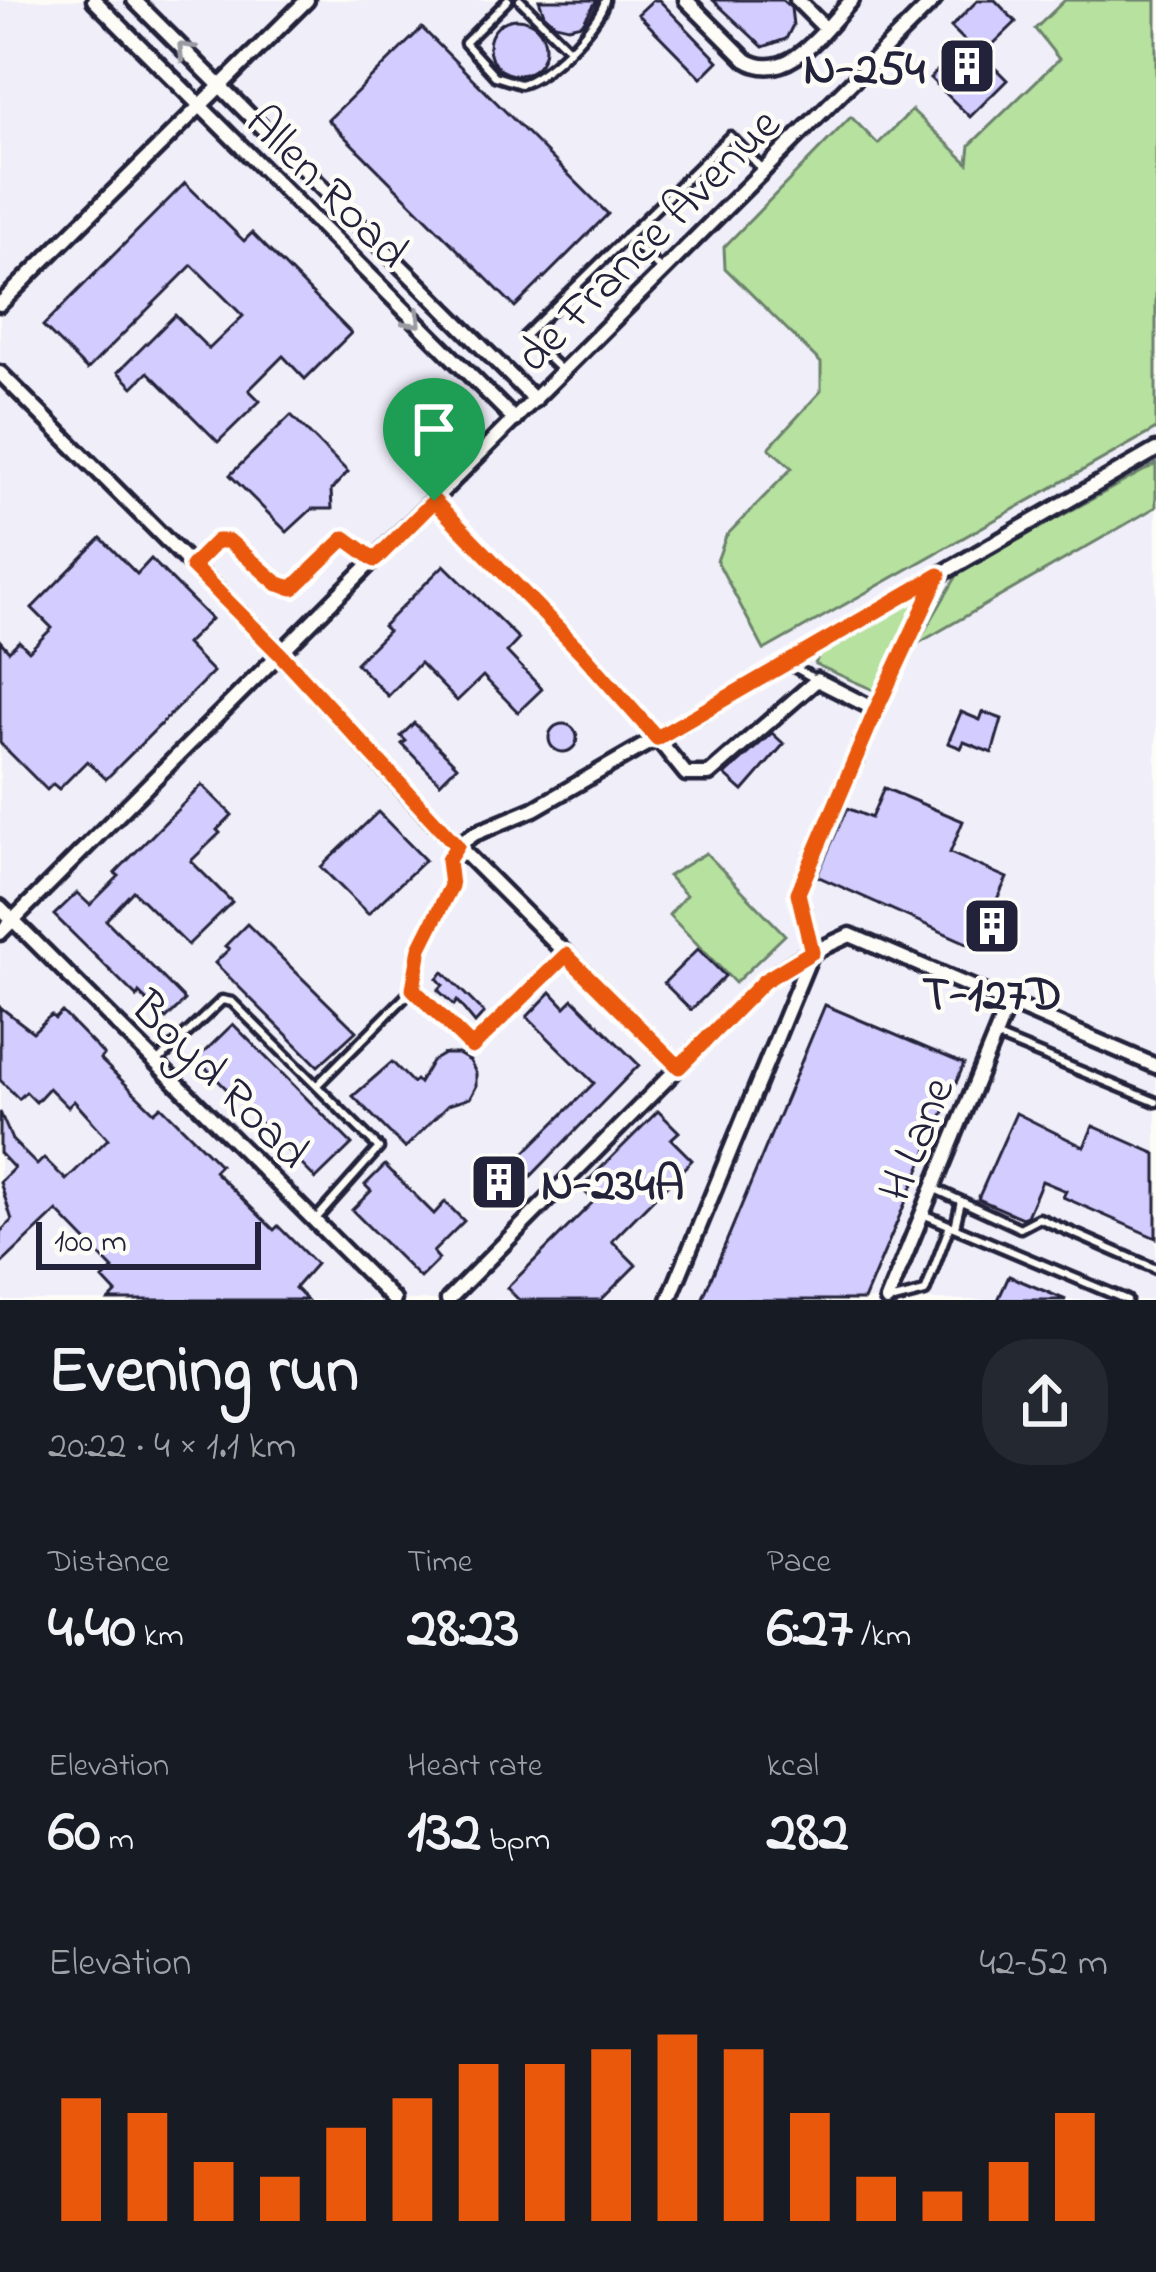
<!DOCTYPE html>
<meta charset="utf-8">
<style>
:root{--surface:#171b24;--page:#242831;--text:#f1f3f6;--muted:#9ea1a6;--accent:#ea580c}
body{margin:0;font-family:"Indie Flower",sans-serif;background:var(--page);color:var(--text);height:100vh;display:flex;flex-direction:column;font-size:45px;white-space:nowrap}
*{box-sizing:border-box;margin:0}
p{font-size:39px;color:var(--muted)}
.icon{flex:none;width:66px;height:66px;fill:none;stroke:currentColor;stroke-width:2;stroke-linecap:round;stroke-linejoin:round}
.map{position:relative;height:1300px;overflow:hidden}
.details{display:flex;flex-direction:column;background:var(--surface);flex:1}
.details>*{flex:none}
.scale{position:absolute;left:36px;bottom:30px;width:225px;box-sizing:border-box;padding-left:12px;border:6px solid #22223b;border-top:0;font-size:33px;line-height:42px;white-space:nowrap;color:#22223b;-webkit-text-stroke:9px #fdfcf7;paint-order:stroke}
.pin{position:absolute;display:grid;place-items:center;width:102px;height:102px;color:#fff;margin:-123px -51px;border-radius:50% 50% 50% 0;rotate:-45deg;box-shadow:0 0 12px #0007}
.pin .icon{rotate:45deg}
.round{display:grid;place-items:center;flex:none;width:126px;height:126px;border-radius:48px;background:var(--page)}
.overview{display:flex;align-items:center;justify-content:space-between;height:204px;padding:0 48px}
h1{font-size:66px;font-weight:800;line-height:90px}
.metrics{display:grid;grid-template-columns:repeat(3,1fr);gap:18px;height:204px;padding:12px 48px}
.metrics div{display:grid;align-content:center}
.metrics b{font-size:60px;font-weight:800}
.metrics small{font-size:33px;font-weight:400}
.metrics p{font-size:33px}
.chart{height:336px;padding:24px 48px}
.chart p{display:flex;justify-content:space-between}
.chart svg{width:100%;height:216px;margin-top:12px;stroke:var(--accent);stroke-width:6}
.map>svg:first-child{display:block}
</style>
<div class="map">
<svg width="1156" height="1300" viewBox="0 0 1156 1300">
<rect width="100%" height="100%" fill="#fdfcf7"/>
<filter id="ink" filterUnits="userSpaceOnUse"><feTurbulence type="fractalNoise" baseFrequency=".00833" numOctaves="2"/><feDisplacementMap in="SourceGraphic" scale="24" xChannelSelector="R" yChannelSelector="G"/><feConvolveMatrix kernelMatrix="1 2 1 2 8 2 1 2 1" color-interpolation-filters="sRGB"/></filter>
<g filter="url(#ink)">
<rect fill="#f0eef9" x="0" y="0" width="1156" height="1300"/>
<g fill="#b6e19f" stroke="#6c826d" stroke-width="3">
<path d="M 1065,0 L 1156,0 L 1156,429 L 764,650 L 717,561 L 726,536 L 792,468 L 769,448 L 821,391 L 821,363 L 725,268 L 724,247 L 851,117 L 878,144 L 912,110 L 968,163 L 970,145 L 1059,59 L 1035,29 Z"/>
<path d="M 1156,464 L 1156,507 L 917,644 L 959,572 Z"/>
<path d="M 921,596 L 876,691 L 815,664 L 820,653 Z"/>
<path d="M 706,853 L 785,935 L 735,983 L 669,915 L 686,895 L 668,876 Z"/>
</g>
<g fill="#d3ccfe" stroke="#22223b" stroke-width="3">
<path d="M 539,0 L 597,0 L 582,24 L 568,27 L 555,24 L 544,14 Z"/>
<path d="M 653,0 L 659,0 L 718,61 L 701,78 L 638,14 Z"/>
<path d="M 713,0 L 782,0 L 791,8 L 793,25 L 786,39 L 763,47 Z"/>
<path d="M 978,0 L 995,0 L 1016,22 L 982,55 L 1007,80 L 970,117 L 930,78 L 966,42 L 951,27 Z"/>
<circle cx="517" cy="47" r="28"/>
<path d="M 422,28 L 608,214 L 515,307 L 328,120 Z"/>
<path d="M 185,183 L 244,241 L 252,233 L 351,333 L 305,379 L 283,356 L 249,390 L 260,401 L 218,442 L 148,372 L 133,387 L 118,372 L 175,315 L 209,349 L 243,316 L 192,265 L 87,370 L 43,326 Z"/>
<path d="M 291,415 L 348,472 L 331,490 L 332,509 L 312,509 L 287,532 L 230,475 Z"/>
<path d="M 101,538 L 137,574 L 151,559 L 211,619 L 186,644 L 213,672 L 106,779 L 87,761 L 59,789 L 53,784 L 47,790 L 0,743 L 0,641 L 9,651 L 19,641 L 29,651 L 52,628 L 32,608 Z"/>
<path d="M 444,565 L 519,639 L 507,652 L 542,689 L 518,712 L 483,676 L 457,701 L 420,663 L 388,696 L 356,663 L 388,631 L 383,626 Z"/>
<path d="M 961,712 L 980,720 L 983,712 L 1002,719 L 992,753 L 964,742 L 961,748 L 948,743 Z"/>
<path d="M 414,723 L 457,766 L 440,783 L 402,744 L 406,741 L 401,736 Z"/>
<circle cx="563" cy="738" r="14"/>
<path d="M 772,733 L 784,744 L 743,791 L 725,775 Z"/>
<path d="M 202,785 L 232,815 L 217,830 L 220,833 L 191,861 L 232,902 L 188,945 L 133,891 L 106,920 L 185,1000 L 166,1019 L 139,993 L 137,997 L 54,915 L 77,893 L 90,905 L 119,876 L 115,873 Z"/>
<path d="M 884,788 L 963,821 L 950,853 L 1007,878 L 991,912 L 1001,917 L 993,938 L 982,935 L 976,947 L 817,876 L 847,808 L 871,818 Z"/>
<path d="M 378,812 L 425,860 L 368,914 L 321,867 Z"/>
<path d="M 247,924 L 356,1031 L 318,1066 L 215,963 L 229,949 L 225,946 Z"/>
<path d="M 698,949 L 725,976 L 691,1010 L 664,983 Z"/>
<path d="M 443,972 L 484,1013 L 475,1023 L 457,1001 L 454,1005 L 438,990 L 443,985 L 437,978 Z"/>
<path d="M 551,992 L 565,1007 L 573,999 L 639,1065 L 500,1208 L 477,1184 L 508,1153 L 516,1161 L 594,1083 L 527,1017 Z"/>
<path d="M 825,1005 L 964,1064 L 864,1300 L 702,1300 Z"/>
<path d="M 0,1007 L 33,1032 L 51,1015 L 55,1019 L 62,1012 L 104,1055 L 100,1059 L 154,1112 L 161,1106 L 220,1165 L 214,1171 L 274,1230 L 278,1226 L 316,1264 L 295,1288 L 307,1300 L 109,1300 L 116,1293 L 103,1279 L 113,1269 L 57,1211 L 0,1265 L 0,1232 L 12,1220 L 0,1182 L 14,1168 L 0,1153 L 0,1112 L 12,1140 L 37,1165 L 44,1158 L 66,1180 L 108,1139 L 74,1101 L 68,1107 L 49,1088 L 36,1102 L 26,1092 L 19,1099 L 0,1080 Z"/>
<path d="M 233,1024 L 352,1144 L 316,1179 L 197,1059 Z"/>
<path d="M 444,1054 L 458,1054 L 470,1061 L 476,1073 L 476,1087 L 470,1098 L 448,1105 L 405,1148 L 353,1096 L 392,1062 L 413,1083 L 416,1080 L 419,1083 L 432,1061 Z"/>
<path d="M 658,1111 L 679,1132 L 671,1139 L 692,1160 L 612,1241 L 636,1265 L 601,1300 L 519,1300 L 507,1288 L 594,1201 L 581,1188 Z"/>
<path d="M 1016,1113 L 1084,1147 L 1093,1126 L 1156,1154 L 1156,1238 L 1063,1197 L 1066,1191 L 1042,1181 L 1027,1216 L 1022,1218 L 978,1199 Z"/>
<path d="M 385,1165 L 434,1214 L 445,1202 L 464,1221 L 433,1252 L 439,1259 L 420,1278 L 352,1210 L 371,1191 L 365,1185 Z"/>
<path d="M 1009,1276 L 1066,1300 L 998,1300 Z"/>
</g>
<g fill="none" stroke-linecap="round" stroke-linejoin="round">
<defs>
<g id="service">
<path d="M 508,0 L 465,43 L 495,76 L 520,84 C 544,80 600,24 605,0"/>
<path d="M 520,0 L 568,48"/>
<path d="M 627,236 L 663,272"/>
<path d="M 560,369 L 525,336 L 730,136 L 763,170"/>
<path d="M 433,501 L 582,653 L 657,738"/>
<path d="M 194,563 L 217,541 L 228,541 L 278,584 L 293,588 L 345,538 L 372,558"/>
<path d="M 790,665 L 815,679"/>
<path d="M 876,710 L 938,577"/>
<path d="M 995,1036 L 1156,1102"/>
<path d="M 159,1060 L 222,1000 L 232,1002 L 379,1148 L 316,1219"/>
<path d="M 317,1085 L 413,989 L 472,1047 L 566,955"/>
<path d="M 935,1189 L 1020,1228 L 1039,1218 L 1156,1269"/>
<path d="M 925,1215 L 1127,1300"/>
<path d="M 955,1227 L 961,1201"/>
<path d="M 894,1300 L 925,1292 L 950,1225"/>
</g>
<g id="minor">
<path d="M 94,0 L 515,420"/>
<path d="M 134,0 L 535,400"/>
<path d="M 686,0 L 746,60 C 788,86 826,27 852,0"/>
<path d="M 797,0 L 825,28"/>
<path d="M 0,304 L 307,0"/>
<path d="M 0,373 L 280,654 L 426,814 L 679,1067"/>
<path d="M 657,738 L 686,774 L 709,774 L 817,680 L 876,710 L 798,893 L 812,952 L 669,1300"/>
<path d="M 457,846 L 474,834 L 534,809 L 1156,450"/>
<path d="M 0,907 L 394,1300"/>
<path d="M 0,933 L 934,0"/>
<path d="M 448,1300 L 764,981 L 802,957 L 850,935 L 1156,1066"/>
<path d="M 887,1300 L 1008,1004"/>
</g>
</defs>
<use href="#service" stroke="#22223b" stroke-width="15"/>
<use href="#minor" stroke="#22223b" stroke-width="21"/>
<path stroke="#22223b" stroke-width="3" stroke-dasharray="3 9" stroke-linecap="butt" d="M 415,981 L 420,948 L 451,886 L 451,855"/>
<use href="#service" stroke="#fdfcf7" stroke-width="6"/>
<use href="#minor" stroke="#fdfcf7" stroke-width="12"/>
</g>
<defs><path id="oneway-chevron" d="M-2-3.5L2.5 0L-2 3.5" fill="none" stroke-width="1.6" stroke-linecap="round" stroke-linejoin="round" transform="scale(3)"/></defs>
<g stroke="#9a9aa2">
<use href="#oneway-chevron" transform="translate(185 50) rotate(-135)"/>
<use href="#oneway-chevron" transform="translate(414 320) rotate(45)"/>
</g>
</g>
<g fill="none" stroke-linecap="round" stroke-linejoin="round" filter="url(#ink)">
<defs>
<path id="route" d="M 434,501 L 582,653 L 657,738 L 939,575 L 876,710 L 798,893 L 812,952 L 764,981 L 679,1067 L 566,955 L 472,1047 L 413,989 L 420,948 L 451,886 L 448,860 L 457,846 L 280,654 L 192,566 L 217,541 L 229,541 L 278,584 L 293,588 L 345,538 L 375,560 Z"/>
</defs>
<use href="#route" stroke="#fff" stroke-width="24"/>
<use href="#route" stroke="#ea580c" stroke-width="15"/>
</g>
<defs>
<symbol id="building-square" viewBox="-11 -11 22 22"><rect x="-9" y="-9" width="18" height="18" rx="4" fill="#22223b" stroke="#fdfcf7"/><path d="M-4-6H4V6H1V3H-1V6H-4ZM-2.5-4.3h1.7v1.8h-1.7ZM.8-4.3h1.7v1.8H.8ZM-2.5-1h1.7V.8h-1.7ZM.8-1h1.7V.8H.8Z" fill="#fff"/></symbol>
</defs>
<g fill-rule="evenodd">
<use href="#building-square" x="934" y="33" width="66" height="66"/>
<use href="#building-square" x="959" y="893" width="66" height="66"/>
<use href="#building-square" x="466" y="1149" width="66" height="66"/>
</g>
<g text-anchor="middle" stroke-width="9" stroke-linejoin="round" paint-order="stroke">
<g font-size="48" font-weight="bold" fill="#22223b" stroke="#fdfcf7" text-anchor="end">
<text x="925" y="83">N-254</text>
<text x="992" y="1009" text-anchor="middle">T-127D</text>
<text x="541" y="1199" text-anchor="start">N-234A</text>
</g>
<g font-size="48" fill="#22223b" stroke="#fdfcf7">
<text transform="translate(329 185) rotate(45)" y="17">Allen Road</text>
<text transform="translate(646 238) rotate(-45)" y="17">de France Avenue</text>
<text transform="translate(222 1078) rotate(45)" y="17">Boyd Road</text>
<text transform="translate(914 1138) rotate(-68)" y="17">H Lane</text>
</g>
</g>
</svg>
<div class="scale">100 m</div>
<div class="pin" style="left:434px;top:501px;background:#1e9e55"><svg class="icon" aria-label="arrive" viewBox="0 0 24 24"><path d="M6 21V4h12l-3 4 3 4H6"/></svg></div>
</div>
<section class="details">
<div class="overview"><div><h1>Evening run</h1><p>20:22 · 4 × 1.1 km</p></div><a class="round"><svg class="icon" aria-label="share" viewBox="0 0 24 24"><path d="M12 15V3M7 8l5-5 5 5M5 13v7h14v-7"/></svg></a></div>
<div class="metrics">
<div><p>Distance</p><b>4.40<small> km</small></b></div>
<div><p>Time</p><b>28:23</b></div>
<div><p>Pace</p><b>6:27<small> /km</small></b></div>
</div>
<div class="metrics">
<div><p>Elevation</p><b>60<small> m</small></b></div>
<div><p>Heart rate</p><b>132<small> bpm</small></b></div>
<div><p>kcal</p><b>282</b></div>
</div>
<div class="chart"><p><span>Elevation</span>42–52 m</p>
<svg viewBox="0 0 160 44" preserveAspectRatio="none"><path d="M5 44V19M15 44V22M25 44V32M35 44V35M45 44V25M55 44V19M65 44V12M75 44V12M85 44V9M95 44V6M105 44V9M115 44V22M125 44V35M135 44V38M145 44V32M155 44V22"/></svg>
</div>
</section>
